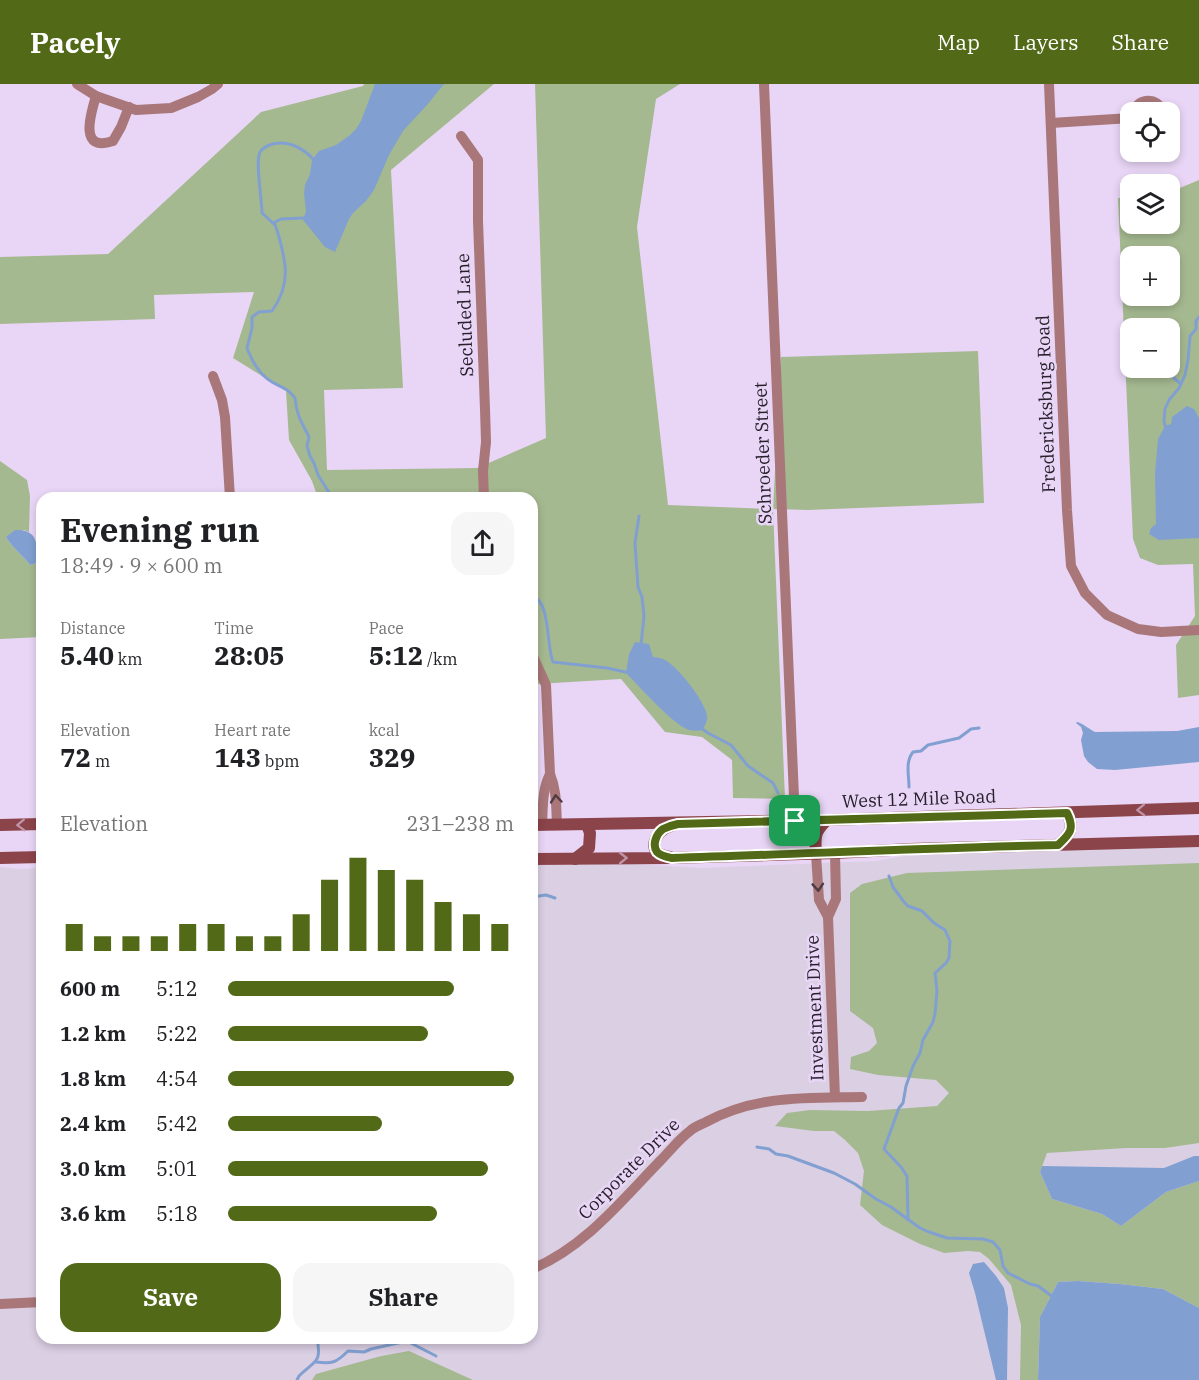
<!DOCTYPE html>
<meta charset="utf-8">
<style>
:root{--surface:#fff;--page:#f6f6f6;--text:#202124;--muted:#757577;--accent:#526918}
body{margin:0;font-family:"IBM Plex Serif",serif;background:var(--page);color:var(--text);height:100vh;display:flex;flex-direction:column;font-size:22px;white-space:nowrap}
*{box-sizing:border-box;margin:0}
p{font-size:20px;color:var(--muted)}
.icon{flex:none;width:33px;height:33px;fill:none;stroke:currentColor;stroke-width:2;stroke-linecap:round;stroke-linejoin:round}
.map{position:relative;flex:1;overflow:hidden}
.side{position:absolute;left:36px;top:408px;width:502px;height:852px;display:flex;flex-direction:column;background:var(--surface);border-radius:18px;box-shadow:0 3px 9px #0003}
.side>*{flex:none}
.fabs{position:absolute;left:1120px;top:18px;display:grid;gap:12px}
.fabs a{display:grid;place-items:center;width:60px;height:60px;border-radius:12px;background:var(--surface);box-shadow:0 3px 9px #0003;font-size:30px}
.pin{position:absolute;display:grid;place-items:center;width:51px;height:51px;color:#fff;margin:-26px;border-radius:12px;box-shadow:0 3px 9px #0006}
.round{display:grid;place-items:center;flex:none;width:63px;height:63px;border-radius:18px;background:var(--page)}
.head{display:flex;align-items:center;justify-content:space-between;height:102px;padding:0 24px}
h1{font-size:33px;font-weight:800;line-height:45px}
.stats{display:grid;grid-template-columns:repeat(3,1fr);gap:9px;height:102px;padding:6px 24px}
.stats div{display:grid;align-content:center}
.stats b{font-size:26px;font-weight:800}
.stats small{font-size:16px;font-weight:400}
.stats p{font-size:16px}
.chart{height:168px;padding:12px 24px}
.chart p{display:flex;justify-content:space-between}
.chart svg{width:100%;height:108px;margin-top:6px;stroke:var(--accent);stroke-width:6}
.button{display:flex;gap:12px;margin-top:auto;padding:12px 24px}
.button a{flex:1;height:69px;border-radius:18px;background:var(--accent);color:#fff;font-size:24px;font-weight:800;line-height:69px;text-align:center}
.button a+a{background:var(--page);color:var(--text)}
ul{padding:0 24px;list-style:none;font-size:20px}
li{display:grid;grid-template-columns:96px 72px 1fr;align-items:center;height:45px}
li i{height:15px;border-radius:8px;background:var(--accent)}
header{display:flex;align-items:center;gap:36px;box-sizing:border-box;height:84px;padding:0 30px;background:var(--accent);color:#fff}
header strong{font-size:28px}
nav{display:flex;gap:33px;margin-inline-start:auto;font-size:21px}
.map>svg:first-child{display:block}
</style>
<header>
<strong>Pacely</strong>
<nav><a>Map</a><a>Layers</a><a>Share</a></nav>
</header>
<div class="map">
<svg width="1199" height="1296" viewBox="0 0 1199 1296">
<rect width="100%" height="100%" fill="#e9d6f6"/>
<path fill="#dbcfe4" d="M 1199,762 L 1199,1296 L 0,1296 L 0,783 L 20,785 L 42,784 L 42,1254 L 532,1254 L 533,781 L 633,780 L 702,784 L 876,777 L 910,771 Z"/>
<g fill="#a5b990" fill-rule="evenodd">
<path d="M 364,0 L 494,0 L 391,86 L 403,304 L 324,306 L 327,386 L 477,384 L 546,354 L 535,0 L 680,0 L 656,15 L 637,143 L 668,421 L 773,425 L 781,273 L 978,267 L 984,419 L 808,426 L 773,425 L 785,715 L 733,714 L 732,676 L 702,653 L 665,648 L 621,595 L 537,600 L 533,640 L 532,414 L 318,414 L 312,397 L 289,356 L 286,307 L 233,274 L 254,208 L 154,211 L 155,235 L 0,240 L 0,173 L 108,170 L 261,28 L 363,2 Z"/>
<path d="M 1199,96 L 1199,611 L 1178,614 L 1176,561 L 1195,532 L 1193,480 L 1158,481 L 1140,474 L 1133,455 L 1118,114 L 1131,113 L 1131,140 L 1170,140 L 1170,108 ZM 1131,172 L 1170,172 L 1170,212 L 1131,212 ZM 1131,244 L 1170,244 L 1170,284 L 1131,284 Z"/>
<path d="M 0,377 L 27,396 L 30,412 L 29,448 L 24,446 L 6,453 C 11,462 23,472 30,481 L 37,479 L 42,483 L 42,553 L 0,555 Z"/>
<path d="M 1199,779 L 1199,1059 L 1165,1064 L 1126,1064 L 1047,1069 L 1040,1088 L 1052,1115 L 1102,1130 L 1121,1142 L 1166,1108 L 1199,1097 L 1199,1224 L 1163,1205 L 1120,1200 L 1078,1197 L 1058,1198 L 1040,1233 L 1038,1296 L 1020,1296 L 1021,1241 L 1011,1201 L 989,1175 L 980,1168 L 968,1167 L 944,1169 L 920,1160 L 882,1141 L 860,1121 L 864,1087 L 858,1069 L 845,1056 L 834,1047 L 814,1047 L 775,1042 L 787,1029 L 810,1026 L 868,1027 L 937,1022 L 949,1009 L 936,996 L 878,991 L 850,985 L 851,973 L 869,967 L 877,959 L 873,944 L 850,927 L 850,809 L 862,800 L 907,789 Z"/>
<path d="M 409,1267 L 473,1296 L 312,1296 L 316,1290 L 381,1272 Z"/>
</g>
<g fill="#81a0d1">
<path d="M 375,0 L 444,0 L 428,20 L 403,47 L 389,71 L 374,106 L 366,117 L 353,129 L 349,135 L 335,168 L 325,163 L 303,136 L 306,127 L 304,109 L 305,101 L 310,90 L 312,76 L 319,67 L 336,61 L 350,51 L 356,45 L 361,37 Z"/>
<path d="M 1187,322 L 1194,325 L 1199,334 L 1199,454 L 1159,456 L 1149,450 L 1151,444 L 1156,440 L 1155,389 L 1158,355 L 1165,342 L 1171,340 L 1172,333 Z"/>
<path d="M 15,446 C 39,445 37,461 37,479 L 30,481 C 23,472 11,462 6,453 Z"/>
<path d="M 635,558 L 649,560 L 653,573 C 655,573 661,574 663,575 C 676,580 706,618 707,632 C 708,636 705,641 703,646 C 698,647 694,647 689,646 C 672,640 640,603 626,589 L 629,570 Z"/>
<path d="M 1077,638 C 1082,639 1089,645 1095,648 L 1177,647 L 1199,643 L 1199,678 L 1115,686 L 1097,685 L 1088,678 L 1084,672 L 1081,656 L 1083,649 L 1081,643 L 1076,639 Z"/>
<path d="M 1194,1072 L 1199,1072 L 1199,1097 L 1166,1108 L 1121,1142 L 1102,1130 L 1052,1115 L 1040,1088 L 1042,1082 L 1164,1084 Z"/>
<path d="M 984,1178 L 996,1192 L 1004,1204 L 1008,1224 L 1007,1296 L 996,1296 L 975,1209 L 969,1189 L 973,1180 Z"/>
<path d="M 1078,1197 L 1120,1200 L 1163,1205 L 1199,1224 L 1199,1296 L 1038,1296 L 1040,1233 L 1058,1198 Z"/>
</g>
<g fill="none" stroke-linecap="round" stroke-linejoin="round">
<g stroke="#81a0d1" stroke-width="3">
<path d="M 313,75 C 305,66 293,59 281,59 C 273,59 264,62 260,68 C 255,77 262,116 262,129 L 275,141 L 277,146 C 286,177 292,199 272,227 L 259,228 L 252,233 L 252,244 L 247,264 C 252,277 259,291 272,298 C 283,304 287,304 295,314 C 296,330 302,339 309,353 L 307,362 L 310,372 L 314,379 L 318,391 L 330,410 L 331,414"/>
<path d="M 275,140 L 275,138 L 281,135 L 303,134"/>
<path d="M 1162,284 L 1181,300"/>
<path d="M 1166,344 L 1164,338 L 1165,325 L 1169,316 L 1179,304 L 1185,291 L 1188,276 L 1190,252 L 1196,245 L 1196,237 L 1199,233"/>
<path d="M 639,432 L 635,459 L 638,503 L 642,513 L 644,532 L 641,561"/>
<path d="M 532,512 C 551,517 546,562 553,578 L 607,584 L 630,589"/>
<path d="M 701,644 L 708,649 L 731,661 L 748,682 L 773,699 L 778,709"/>
<path d="M 909,703 C 909,691 905,678 913,668 L 921,667 L 928,661 L 959,654 L 971,645 L 979,644"/>
<path d="M 889,792 L 893,803 L 904,818 L 908,822 L 922,827 L 934,839 L 945,846 L 950,857 L 949,874 L 946,879 L 935,889 L 937,907 L 935,930 L 933,938 L 923,956 L 920,969 L 913,982 L 906,1002 L 903,1019 L 899,1024 L 884,1065 L 901,1083 L 907,1092 L 908,1136"/>
<path d="M 532,813 L 546,811 L 555,814"/>
<path d="M 757,1063 L 769,1065 L 776,1070 L 788,1072 L 834,1089 L 855,1100 L 876,1115 L 891,1123 L 920,1144 L 929,1148 L 947,1154 L 983,1155 L 993,1158 L 1000,1166 L 1003,1182 L 1008,1189 L 1030,1200 L 1038,1202 L 1053,1213"/>
<path d="M 407,1257 L 436,1272"/>
<path d="M 316,1278 C 332,1280 336,1279 348,1267 L 364,1268 L 371,1265 L 407,1257 L 409,1254"/>
<path d="M 297,1296 L 299,1292 C 315,1276 322,1280 317,1254"/>
</g>
<g stroke="#a97779" stroke-width="10">
<path d="M 77,0 L 96,12 L 136,26 L 171,24 L 198,13 L 212,5 L 218,0"/>
<path d="M 764,0 L 795,737"/>
<path d="M 1049,0 L 1067,426 L 1071,482 L 1085,509 L 1107,531 L 1138,545 L 1161,548 L 1199,546"/>
<path d="M 96,12 C 91,29 78,69 113,57 L 121,43 L 129,23"/>
<path d="M 1133,28 C 1140,13 1156,13 1164,28"/>
<path d="M 1051,39 L 1131,34"/>
<path d="M 461,52 L 478,76 L 478,137 L 485,325 L 486,358 L 483,387 L 484,414"/>
<path d="M 213,292 L 222,316 L 225,333 L 230,414"/>
<path d="M 532,570 L 546,601 L 550,690 C 557,707 556,723 557,741"/>
<path d="M 542,741 C 543,723 542,706 550,690"/>
<path d="M 816,770 L 819,816 L 828,833 L 835,1013"/>
<path d="M 828,833 L 836,815 L 835,769"/>
<path d="M 532,1185 C 585,1163 622,1116 661,1076 C 670,1067 679,1055 690,1047 C 694,1043 700,1041 706,1038 C 756,1011 806,1014 862,1013"/>
<path d="M 0,1220 L 42,1218"/>
</g>
<g stroke="#8b4449" stroke-width="12">
<path d="M 0,741 L 42,740"/>
<path d="M 532,741 L 827,736 L 1199,724"/>
<path d="M 1058,761 C 1070,750 1075,745 1067,729"/>
<path d="M 816,770 C 815,753 814,748 827,736"/>
<path d="M 670,773 C 665,772 659,771 656,767 C 651,759 658,749 664,745 C 667,743 671,742 674,741"/>
<path d="M 0,774 L 42,773"/>
<path d="M 532,775 L 672,774 L 835,769 L 910,765 L 1199,757"/>
<path d="M 575,775 L 589,764 L 590,749 L 587,741"/>
</g>
</g>
<defs><path id="oneway-chevron" d="M-2-3.5L2.5 0L-2 3.5" fill="none" stroke-width="1.6" stroke-linecap="round" stroke-linejoin="round" transform="scale(1.5)"/></defs>
<g stroke="#4f3b44">
<use href="#oneway-chevron" transform="translate(556 715) rotate(-95)"/>
<use href="#oneway-chevron" transform="translate(818 803) rotate(86)"/>
</g>
<g stroke="#bf94a8">
<use href="#oneway-chevron" transform="translate(1141 726) rotate(178)"/>
<use href="#oneway-chevron" transform="translate(21 741) rotate(178)"/>
<use href="#oneway-chevron" transform="translate(623 774) rotate(-1)"/>
</g>
<g fill="none" stroke-linecap="round" stroke-linejoin="round">
<defs>
<path id="route" d="M 1067,729 C 1075,745 1070,750 1058,761 C 929,764 800,770 672,774 C 667,773 661,772 657,768 C 652,761 656,750 663,745 C 667,743 673,741 678,740 Z"/>
</defs>
<use href="#route" stroke="#fff" stroke-width="12"/>
<use href="#route" stroke="#526918" stroke-width="8"/>
</g>
<g text-anchor="middle" stroke-width="5" stroke-linejoin="round" paint-order="stroke">
<g font-size="18" fill="#28212d" stroke="#e9d6f6">
<text transform="translate(465 231) rotate(-92)" y="6">Secluded Lane</text>
<text transform="translate(1046 320) rotate(-92)" y="6">Fredericksburg Road</text>
<text transform="translate(763 369) rotate(-92)" y="6">Schroeder Street</text>
<text transform="translate(919 715) rotate(-2)" y="6">West 12 Mile Road</text>
<text transform="translate(815 924) rotate(-92)" y="6">Investment Drive</text>
<text transform="translate(629 1085) rotate(-45)" y="6">Corporate Drive</text>
</g>
</g>
</svg>
<div class="fabs">
<a><svg class="icon" aria-label="locate" viewBox="0 0 24 24"><circle cx="12" cy="12" r="6"/><path d="M12 2v4M12 18v4M2 12h4M18 12h4"/></svg></a>
<a><svg class="icon" aria-label="layers" viewBox="0 0 24 24"><path d="M12 4l9 5-9 5-9-5zM3 14l9 5 9-5"/></svg></a>
<a>+</a>
<a>−</a>
</div>
<div class="pin" style="left:795px;top:737px;background:#1e9e55"><svg class="icon" aria-label="arrive" viewBox="0 0 24 24"><path d="M6 21V4h12l-3 4 3 4H6"/></svg></div>
<section class="side">
<div class="head"><div><h1>Evening run</h1><p>18:49 · 9 × 600 m</p></div><a class="round"><svg class="icon" aria-label="share" viewBox="0 0 24 24"><path d="M12 15V3M7 8l5-5 5 5M5 13v7h14v-7"/></svg></a></div>
<div class="stats">
<div><p>Distance</p><b>5.40<small> km</small></b></div>
<div><p>Time</p><b>28:05</b></div>
<div><p>Pace</p><b>5:12<small> /km</small></b></div>
</div>
<div class="stats">
<div><p>Elevation</p><b>72<small> m</small></b></div>
<div><p>Heart rate</p><b>143<small> bpm</small></b></div>
<div><p>kcal</p><b>329</b></div>
</div>
<div class="chart"><p><span>Elevation</span>231–238 m</p>
<svg viewBox="0 0 160 44" preserveAspectRatio="none"><path d="M5 44V33M15 44V38M25 44V38M35 44V38M45 44V33M55 44V33M65 44V38M75 44V38M85 44V29M95 44V15M105 44V6M115 44V11M125 44V15M135 44V24M145 44V29M155 44V33"/></svg>
</div>
<ul>
<li><b>600 m</b>5:12<i style="width:79%"></i></li>
<li><b>1.2 km</b>5:22<i style="width:70%"></i></li>
<li><b>1.8 km</b>4:54<i style="width:100%"></i></li>
<li><b>2.4 km</b>5:42<i style="width:54%"></i></li>
<li><b>3.0 km</b>5:01<i style="width:91%"></i></li>
<li><b>3.6 km</b>5:18<i style="width:73%"></i></li>
</ul>
<div class="button"><a>Save</a><a>Share</a></div>
</section>
</div>
